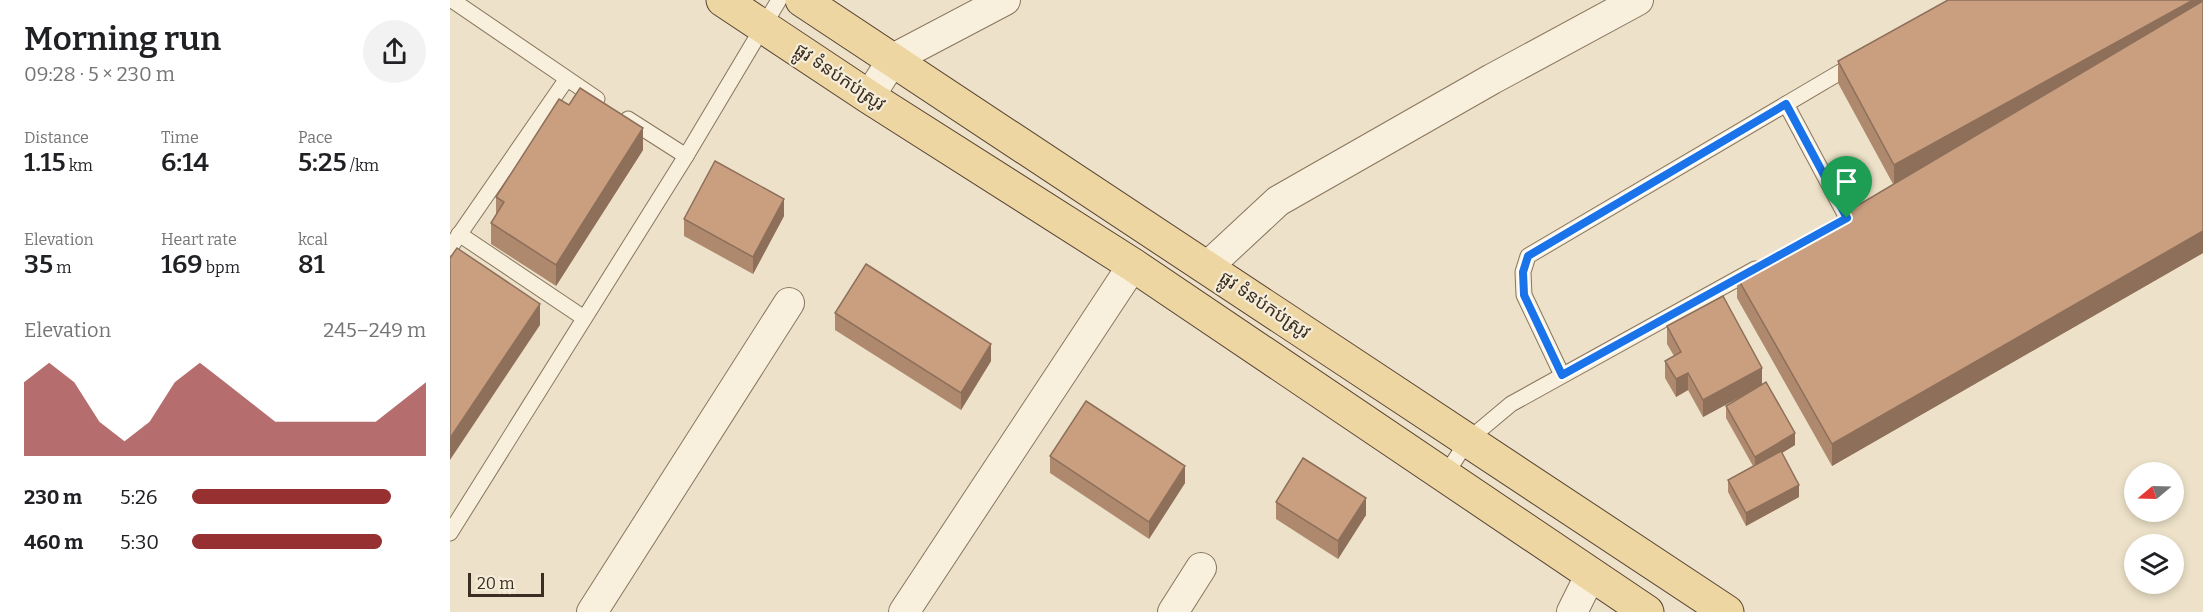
<!DOCTYPE html>
<meta charset="utf-8">
<style>
:root{--surface:#fff;--page:#f2f2f2;--text:#202124;--muted:#757577;--accent:#963031}
body{margin:0;font-family:Bitter,"Noto Sans Khmer",serif;background:var(--page);color:var(--text);height:100vh;display:flex;flex-direction:column;font-size:22px;white-space:nowrap}
*{box-sizing:border-box;margin:0}
p{font-size:20px;color:var(--muted)}
.icon{flex:none;width:33px;height:33px;fill:none;stroke:currentColor;stroke-width:2;stroke-linecap:round;stroke-linejoin:round}
.map{position:relative;flex:1;overflow:hidden}
.panel{display:flex;flex-direction:column;background:var(--surface);width:450px}
.panel>*{flex:none}
.needle{width:39px;rotate:251deg}
.buttons{position:absolute;left:1674px;top:462px;display:grid;gap:12px}
.buttons a{display:grid;place-items:center;width:60px;height:60px;border-radius:50%;background:var(--surface);box-shadow:0 3px 9px #0003;font-size:30px}
.scale{position:absolute;left:18px;bottom:15px;width:76px;box-sizing:border-box;padding-left:6px;border:3px solid #3a2d21;border-top:0;font-size:16px;line-height:21px;white-space:nowrap;color:#3a2d21;-webkit-text-stroke:4px #f5edd9;paint-order:stroke}
.pin{position:absolute;display:grid;place-items:center;width:51px;height:51px;color:#fff;margin:-62px -26px;border-radius:50% 50% 50% 0;rotate:-45deg;box-shadow:0 0 6px #0007}
.pin .icon{rotate:45deg}
.round{display:grid;place-items:center;flex:none;width:63px;height:63px;border-radius:32px;background:var(--page)}
.overview{display:flex;align-items:center;justify-content:space-between;height:102px;padding:0 24px}
h1{font-size:33px;font-weight:600;line-height:45px}
.metrics{display:grid;grid-template-columns:repeat(3,1fr);gap:9px;height:102px;padding:6px 24px}
.metrics div{display:grid;align-content:center}
.metrics b{font-size:26px;font-weight:600}
.metrics small{font-size:16px;font-weight:400}
.metrics p{font-size:16px}
.chart{height:168px;padding:12px 24px}
.chart p{display:flex;justify-content:space-between}
.chart svg{width:100%;height:108px;margin-top:6px;fill:var(--accent);opacity:.7}
ul{padding:0 24px;list-style:none;font-size:20px}
li{display:grid;grid-template-columns:96px 72px 1fr;align-items:center;height:45px}
li i{height:15px;border-radius:8px;background:var(--accent)}
main{display:flex;flex:1;min-height:0}
.map>svg:first-child{display:block}
</style>
<main>
<section class="panel">
<div class="overview"><div><h1>Morning run</h1><p>09:28 · 5 × 230 m</p></div><a class="round"><svg class="icon" aria-label="share" viewBox="0 0 24 24"><path d="M12 15V3M7 8l5-5 5 5M5 13v7h14v-7"/></svg></a></div>
<div class="metrics">
<div><p>Distance</p><b>1.15<small> km</small></b></div>
<div><p>Time</p><b>6:14</b></div>
<div><p>Pace</p><b>5:25<small> /km</small></b></div>
</div>
<div class="metrics">
<div><p>Elevation</p><b>35<small> m</small></b></div>
<div><p>Heart rate</p><b>169<small> bpm</small></b></div>
<div><p>kcal</p><b>81</b></div>
</div>
<div class="chart"><p><span>Elevation</span>245–249 m</p>
<svg viewBox="0 0 160 44" preserveAspectRatio="none"><path d="M0 44V14L10 6L20 14L30 30L40 38L50 30L60 14L70 6L80 14L90 22L100 30L110 30L120 30L130 30L140 30L150 22L160 14V44z"/></svg>
</div>
<ul>
<li><b>230 m</b>5:26<i style="width:85%"></i></li>
<li><b>460 m</b>5:30<i style="width:81%"></i></li>
</ul>
</section>
<div class="map">
<svg width="1753" height="612" viewBox="0 0 1753 612">
<rect width="100%" height="100%" fill="#ede2c9"/>
<g fill="none" stroke-linecap="round" stroke-linejoin="round">
<defs>
<g id="lane">
<path d="M 2,0 L 147,99"/>
<path d="M 1336,104 L 1397,218"/>
<path d="M 178,119 L 236,156"/>
<path d="M 9,234 L 134,318"/>
<path d="M 0,248 L 116,80"/>
<path d="M 1112,375 L 1074,295 L 1073,272 L 1078,256 L 1404,64"/>
<path d="M 994,477 L 1018,440 L 1061,404 L 1305,269"/>
<path d="M 0,533 L 236,156 L 329,0"/>
</g>
<g id="street">
<path d="M 419,97 L 443,59 L 555,0"/>
<path d="M 757,267 L 828,201 L 1042,79 L 1188,0"/>
<path d="M 142,612 L 339,303"/>
<path d="M 454,612 L 683,265"/>
<path d="M 723,612 L 751,568"/>
<path d="M 1122,612 L 1141,574"/>
</g>
<g id="primary">
<path d="M 273,0 L 419,97 L 683,265 L 1197,612"/>
<path d="M 352,0 L 1277,612"/>
</g>
</defs>
<use href="#lane" stroke="#89755e" stroke-width="17"/>
<use href="#street" stroke="#89755e" stroke-width="32"/>
<use href="#primary" stroke="#584332" stroke-width="35"/>
<use href="#lane" stroke="#f8f0dc" stroke-width="15"/>
<use href="#street" stroke="#f8f0dc" stroke-width="30"/>
<use href="#primary" stroke="#eed6a3" stroke-width="33"/>
</g>
<g fill="#ae896e">
<path d="M 1753,0 L 1753,253 L 1382,466 L 1287,298 L 1287,277 L 1443,184 L 1388,83 L 1388,61 Z"/>
<path d="M 193,150 L 106,286 L 41,244 L 41,223 L 46,214 L 46,197 Z"/>
<path d="M 334,216 L 303,274 L 234,236 L 234,219 Z"/>
<path d="M 385,313 L 541,361 L 511,410 L 385,330 Z"/>
<path d="M 1217,326 L 1312,385 L 1345,445 L 1332,453 L 1349,497 L 1296,526 L 1278,492 L 1278,480 L 1303,466 L 1276,418 L 1276,406 L 1294,395 L 1253,417 L 1238,390 L 1226,397 L 1215,378 L 1215,361 L 1224,356 L 1217,344 Z"/>
<path d="M 600,456 L 735,483 L 699,539 L 600,473 Z"/>
<path d="M 826,502 L 916,515 L 888,559 L 826,519 Z"/>
</g>
<g fill="#8d6f5a">
<path d="M 1743,0 L 1753,0 L 1753,16 L 1444,186 L 1444,165 Z"/>
<path d="M 193,128 L 193,150 L 106,286 L 106,265 Z"/>
<path d="M 334,199 L 334,216 L 303,274 L 303,257 Z"/>
<path d="M 1753,231 L 1753,253 L 1382,466 L 1382,444 Z"/>
<path d="M 90,304 L 90,325 L 0,460 L 0,438 Z"/>
<path d="M 541,344 L 541,361 L 511,410 L 511,393 Z"/>
<path d="M 1312,368 L 1312,385 L 1253,417 L 1253,400 Z"/>
<path d="M 1238,373 L 1238,390 L 1226,397 L 1226,379 Z"/>
<path d="M 1345,433 L 1345,445 L 1305,469 L 1305,457 Z"/>
<path d="M 735,466 L 735,483 L 699,539 L 699,522 Z"/>
<path d="M 1349,485 L 1349,497 L 1296,526 L 1296,513 Z"/>
<path d="M 916,498 L 916,515 L 888,559 L 888,541 Z"/>
</g>
<g fill="#ca9f80" stroke="#8d6f5a" stroke-width="1.5">
<path d="M 1498,0 L 1743,0 L 1444,165 L 1388,61 Z"/>
<path d="M 1753,1 L 1753,231 L 1382,444 L 1287,277 Z"/>
<path d="M 130,88 L 193,128 L 106,265 L 41,223 L 54,202 L 46,197 L 109,99 L 119,105 Z"/>
<path d="M 265,161 L 334,199 L 303,257 L 234,219 Z"/>
<path d="M 7,248 L 90,304 L 0,438 L 0,258 Z"/>
<path d="M 416,264 L 541,344 L 511,393 L 385,313 Z"/>
<path d="M 1273,296 L 1312,368 L 1253,400 L 1238,373 L 1226,379 L 1215,361 L 1231,352 L 1217,326 Z"/>
<path d="M 1316,382 L 1345,433 L 1305,457 L 1276,406 Z"/>
<path d="M 636,401 L 735,466 L 699,522 L 600,456 Z"/>
<path d="M 1331,451 L 1349,485 L 1296,513 L 1278,480 Z"/>
<path d="M 853,458 L 916,498 L 888,541 L 826,502 Z"/>
</g>
<g fill="none" stroke-linecap="round" stroke-linejoin="round">
<defs>
<path id="route" d="M 1336,104 L 1397,218 L 1112,375 L 1074,295 L 1073,272 L 1078,256 Z"/>
</defs>
<use href="#route" stroke="#fff" stroke-width="12"/>
<use href="#route" stroke="#1a73e8" stroke-width="8"/>
</g>
<g text-anchor="middle" stroke-width="4.5" stroke-linejoin="round" paint-order="stroke">
<g font-size="18" fill="#3a2d21" stroke="#f5edd9">
<text transform="translate(390 77) rotate(34)" y="6">ផ្លូវ ទំនប់កប់ស្រូវ</text>
<text transform="translate(815 305) rotate(34)" y="6">ផ្លូវ ទំនប់កប់ស្រូវ</text>
</g>
</g>
</svg>
<div class="buttons">
<a><svg class="needle" viewBox="-14 -14 28 28"><path d="M0-13l5 13h-10z" fill="#e53935"/><path d="M0 13l5-13h-10z" fill="#757577"/></svg></a>
<a><svg class="icon" aria-label="layers" viewBox="0 0 24 24"><path d="M12 4l9 5-9 5-9-5zM3 14l9 5 9-5"/></svg></a>
</div>
<div class="scale">20 m</div>
<div class="pin" style="left:1397px;top:218px;background:#1e9e55"><svg class="icon" aria-label="arrive" viewBox="0 0 24 24"><path d="M6 21V4h12l-3 4 3 4H6"/></svg></div>
</div>
</main>
